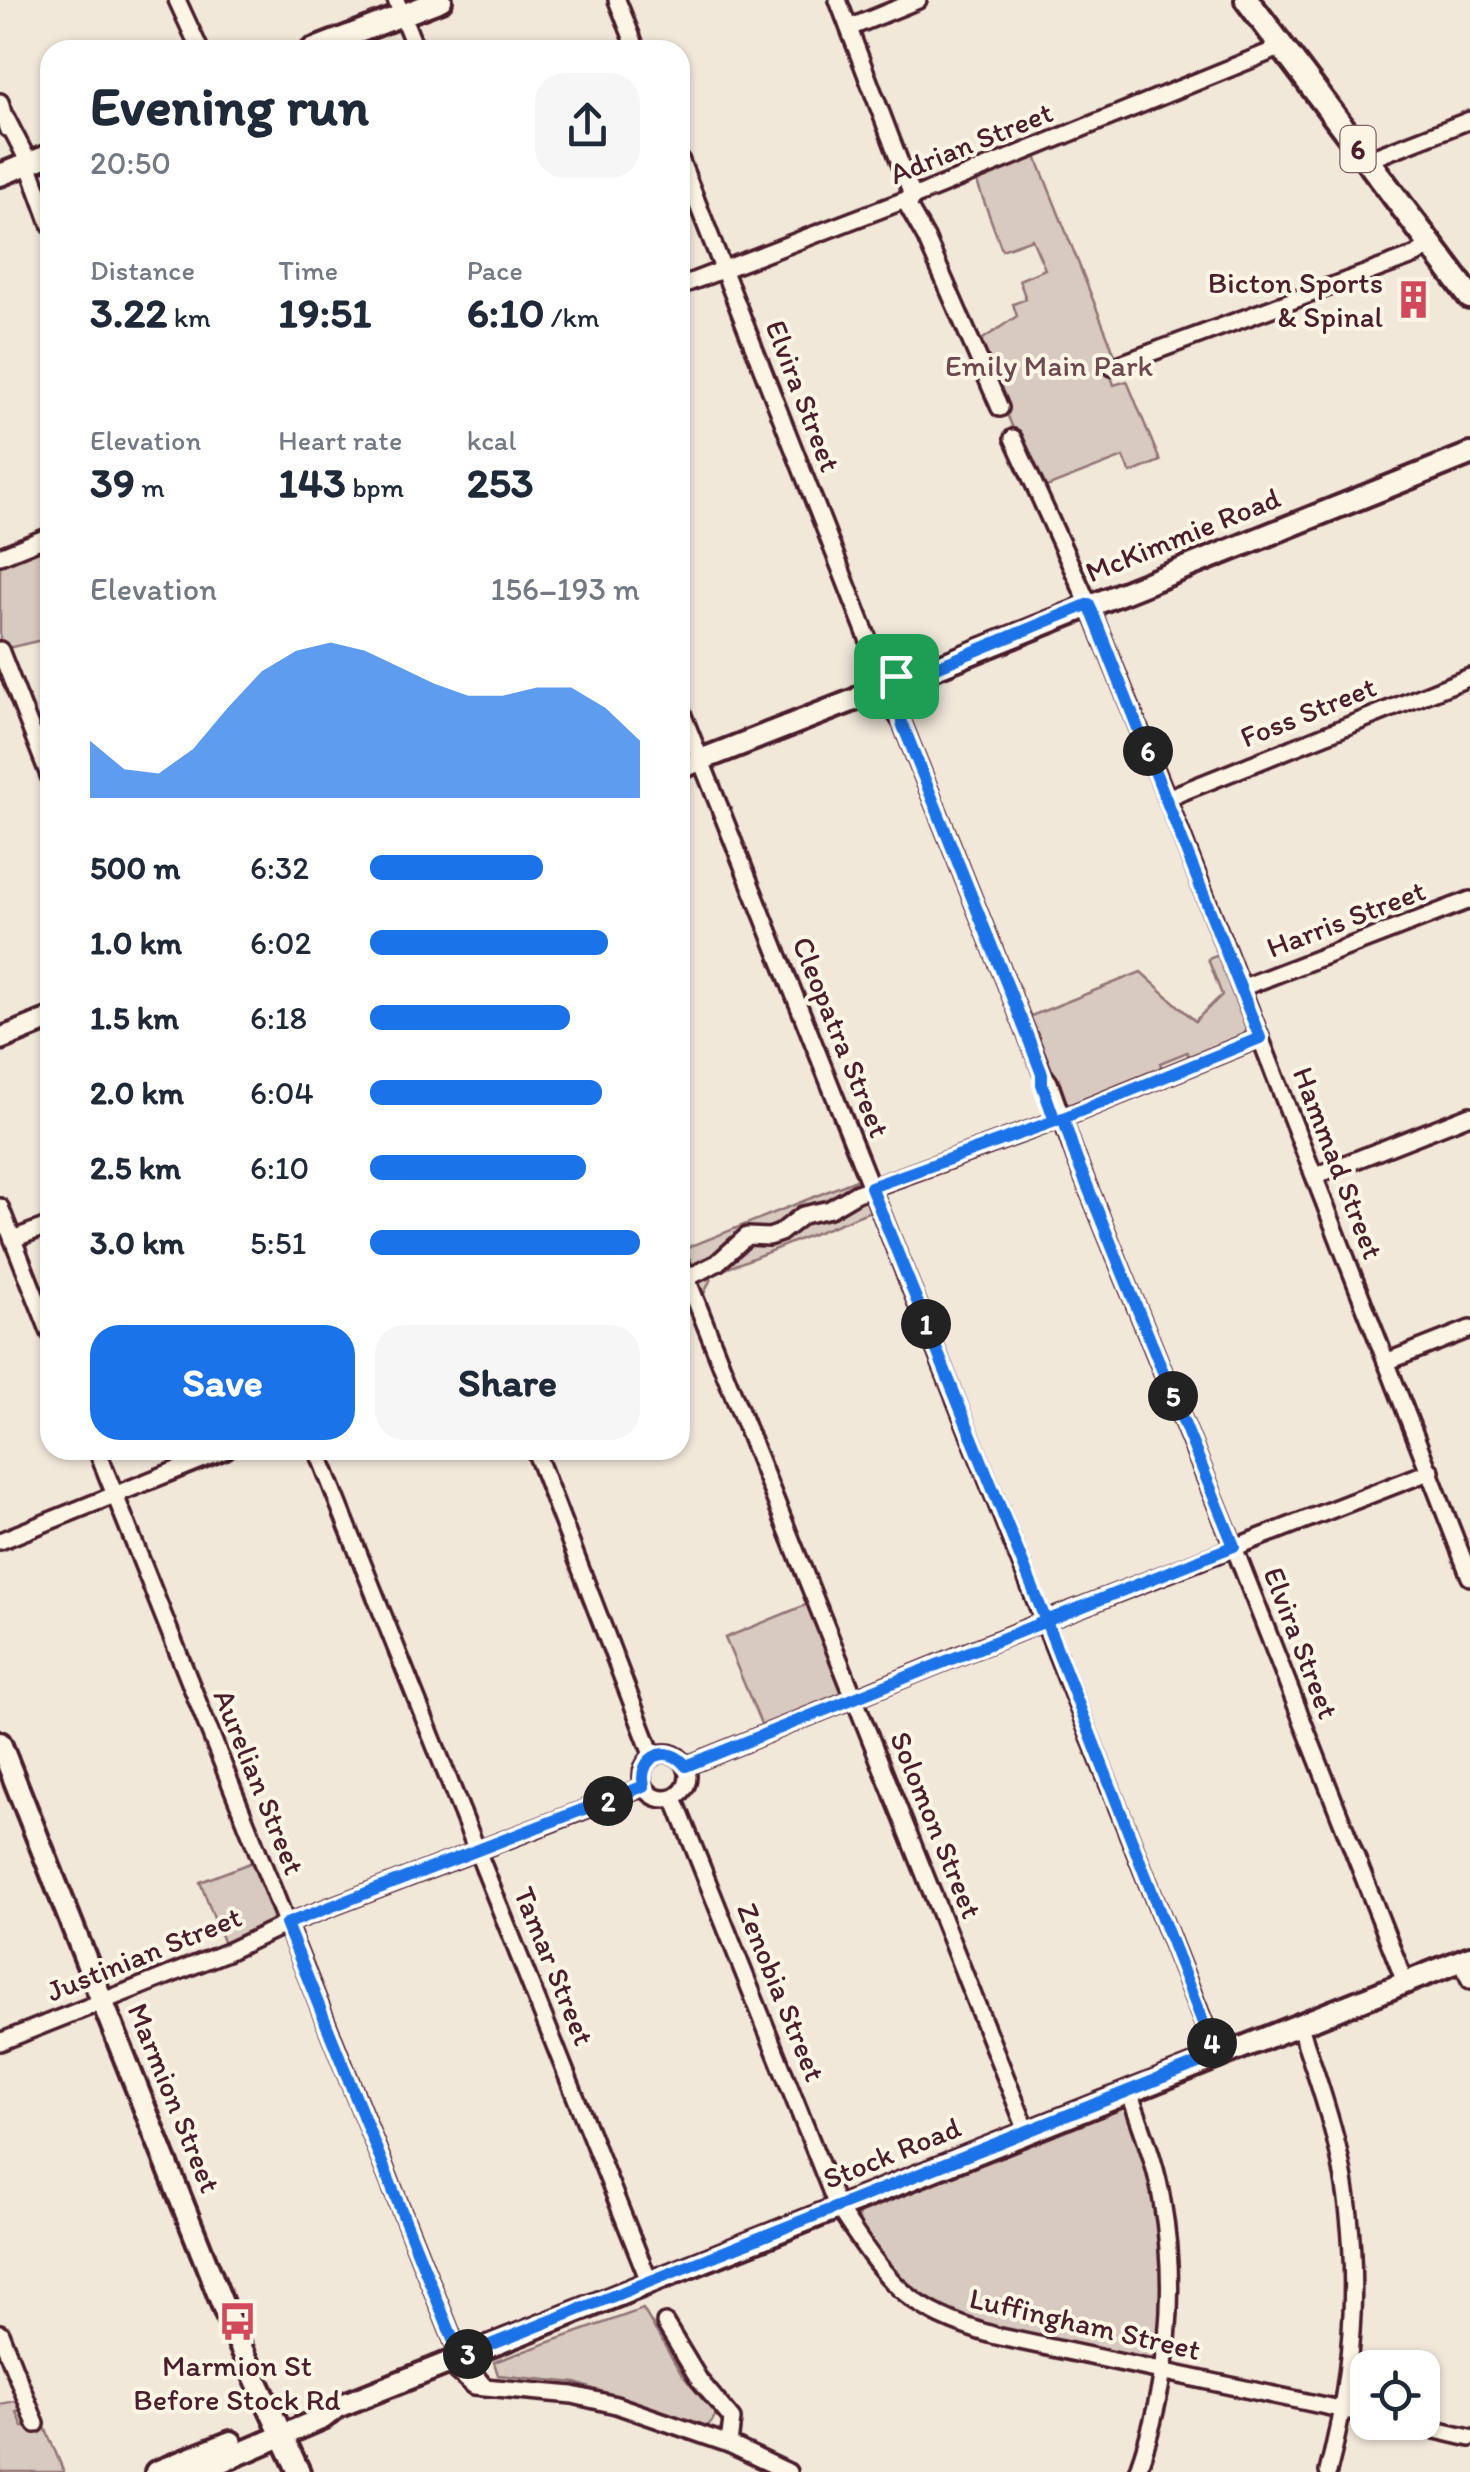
<!DOCTYPE html>
<meta charset="utf-8">
<style>
:root{--surface:#fff;--page:#f6f6f7;--text:#1f2937;--muted:#747a83;--accent:#1a73e8}
body{margin:0;font-family:Itim,sans-serif;background:var(--page);color:var(--text);height:100vh;display:flex;flex-direction:column;font-size:38px;white-space:nowrap}
*{box-sizing:border-box;margin:0}
p{font-size:32px;color:var(--muted)}
.icon{flex:none;width:55px;height:55px;fill:none;stroke:currentColor;stroke-width:2;stroke-linecap:round;stroke-linejoin:round}
.map{position:relative;flex:1;overflow:hidden}
.drawer{position:absolute;left:40px;top:40px;width:650px;height:1420px;display:flex;flex-direction:column;background:var(--surface);border-radius:30px;box-shadow:0 2px 8px #0004}
.drawer>*{flex:none}
.tools{position:absolute;left:1350px;top:2350px;display:grid;gap:20px}
.tools a{display:grid;place-items:center;width:90px;height:90px;border-radius:20px;background:var(--surface);box-shadow:0 2px 8px #0004;font-size:50px}
.pin{position:absolute;display:grid;place-items:center;width:85px;height:85px;color:#fff;margin:-42px;border-radius:20px;box-shadow:0 5px 15px #0006}
.km{position:absolute;width:50px;height:50px;margin:-25px;border-radius:50%;background:#222;color:#fff;font-size:28px;line-height:50px;text-align:center}
.round{display:grid;place-items:center;flex:none;width:105px;height:105px;border-radius:30px;background:var(--page)}
.head{display:flex;align-items:center;justify-content:space-between;height:170px;padding:0 50px}
h1{font-size:55px;font-weight:700;line-height:75px}
.figures{display:grid;grid-template-columns:repeat(3,1fr);gap:15px;height:170px;padding:10px 50px}
.figures div{display:grid;align-content:center}
.figures b{font-size:42px;font-weight:700}
.figures small{font-size:28px;font-weight:400}
.figures p{font-size:28px}
.chart{height:280px;padding:20px 50px}
.chart p{display:flex;justify-content:space-between}
.chart svg{width:100%;height:180px;margin-top:10px;fill:var(--accent);opacity:.7}
.cta{display:flex;gap:20px;margin-top:auto;padding:20px 50px}
.cta a{flex:1;height:115px;border-radius:30px;background:var(--accent);color:#fff;font-size:40px;font-weight:700;line-height:115px;text-align:center}
.cta a+a{background:var(--page);color:var(--text)}
ul{padding:0 50px;list-style:none;font-size:32px}
li{display:grid;grid-template-columns:160px 120px 1fr;align-items:center;height:75px}
li i{height:25px;border-radius:12px;background:var(--accent)}
.map>svg:first-child{display:block}
</style>
<div class="map">
<svg width="1470" height="2472" viewBox="0 0 1470 2472">
<rect width="100%" height="100%" fill="#f1e8da"/>
<filter id="ink" filterUnits="userSpaceOnUse"><feTurbulence type="fractalNoise" baseFrequency=".01" numOctaves="2"/><feDisplacementMap in="SourceGraphic" scale="20" xChannelSelector="R" yChannelSelector="G"/><feConvolveMatrix kernelMatrix="1 2 1 2 8 2 1 2 1" color-interpolation-filters="sRGB"/></filter>
<g filter="url(#ink)">
<g fill="#d8cac0" stroke="#917476" stroke-width="2.5">
<path d="M 1035,154 L 1117,360 L 1107,365 L 1114,385 L 1127,381 L 1160,461 L 1131,473 L 1123,457 L 1039,490 L 977,343 L 1017,316 L 1013,304 L 1026,299 L 1019,280 L 1045,269 L 1032,239 L 1002,250 L 975,177 Z"/>
<path d="M 50,536 L 50,638 L 0,650 L 0,556 Z"/>
<path d="M 1216,956 L 1220,957 L 1247,1025 L 1244,1038 L 1191,1061 L 1187,1052 L 1160,1063 L 1163,1072 L 1069,1107 L 1063,1105 L 1026,1018 L 1141,972 L 1195,1021 L 1222,995 L 1208,959 Z"/>
<path d="M 861,1178 L 873,1210 L 713,1274 L 703,1296 L 684,1249 Z"/>
<path d="M 813,1602 L 846,1690 L 840,1699 L 764,1731 L 725,1638 Z"/>
<path d="M 260,1859 L 286,1924 L 227,1952 L 200,1882 Z"/>
<path d="M 1121,2108 L 1130,2110 L 1153,2180 L 1164,2265 L 1161,2352 L 1150,2359 C 1123,2358 1094,2348 1067,2342 C 971,2321 916,2316 861,2226 L 858,2216 L 862,2211 Z"/>
<path d="M 643,2309 L 682,2375 L 716,2413 L 707,2428 L 576,2383 L 498,2375 L 494,2362 Z"/>
<path d="M 15,2401 L 24,2409 L 17,2412 L 23,2427 L 31,2425 L 33,2430 L 44,2425 L 64,2472 L 0,2472 L 0,2404 Z"/>
</g>
<g fill="none" stroke-linecap="round" stroke-linejoin="round">
<defs>
<g id="minor">
<path d="M 177,0 L 200,50"/>
<path d="M 396,0 L 416,50"/>
<path d="M 617,0 L 637,50"/>
<path d="M 838,0 L 913,197 L 908,206 L 926,238 L 1000,408"/>
<path d="M 849,28 L 918,0"/>
<path d="M 0,102 L 7,128"/>
<path d="M 6,118 L 25,155 L 50,224"/>
<path d="M 680,159 L 874,654 L 878,681"/>
<path d="M 1367,160 L 1470,120"/>
<path d="M 680,286 L 913,197 L 1282,47"/>
<path d="M 1112,367 L 1416,255 L 1430,244"/>
<path d="M 1013,438 L 1089,605 L 1167,798 L 1470,1577"/>
<path d="M 0,556 L 50,536"/>
<path d="M 0,650 L 50,778"/>
<path d="M 886,698 L 902,723 L 1043,1074 L 1049,1082 L 1076,1158 L 1234,1547 L 1405,1982"/>
<path d="M 680,708 L 1217,2056"/>
<path d="M 1167,798 L 1470,677"/>
<path d="M 1241,988 L 1470,900"/>
<path d="M 1315,1176 L 1470,1115"/>
<path d="M 0,1207 L 50,1333"/>
<path d="M 13,1239 L 50,1225"/>
<path d="M 680,1261 L 1027,2131"/>
<path d="M 687,1278 L 717,1263 L 747,1236 L 769,1237 L 780,1233 L 803,1215 L 830,1209 L 857,1193 L 1055,1121 L 1260,1038"/>
<path d="M 1386,1362 L 1470,1329"/>
<path d="M 97,1450 L 460,2357 L 483,2385"/>
<path d="M 317,1450 L 649,2281"/>
<path d="M 535,1450 L 653,1757"/>
<path d="M 0,1541 L 226,1450"/>
<circle cx="665" cy="1776" r="23"/>
<path d="M 686,1766 L 1045,1621 L 1431,1471"/>
<path d="M 674,1798 L 837,2206 C 888,2283 905,2310 996,2336 L 1368,2415"/>
<path d="M 1461,1960 L 1470,1980"/>
<path d="M 1299,2024 C 1313,2065 1328,2107 1338,2150 C 1362,2254 1355,2369 1328,2472"/>
<path d="M 0,2042 L 227,1952 L 286,1924 L 644,1787"/>
<path d="M 1129,2091 C 1141,2127 1156,2163 1162,2201 C 1178,2292 1168,2386 1137,2472"/>
<path d="M 665,2323 L 700,2381 L 732,2419 L 729,2444"/>
<path d="M 0,2333 L 36,2424"/>
<path d="M 460,2357 L 457,2371 L 474,2386 L 573,2395 L 616,2405 L 729,2444 L 788,2472"/>
<path d="M 1401,2422 L 1470,2438"/>
</g>
<g id="major">
<path d="M 312,50 L 441,0"/>
<path d="M 0,175 L 50,155"/>
<circle cx="889" cy="686" r="12"/>
<path d="M 901,689 L 920,674 L 1470,454"/>
<path d="M 680,768 L 857,699 L 876,684"/>
<path d="M 0,1039 L 50,1019"/>
<path d="M 0,1743 L 231,2326 L 299,2472"/>
<path d="M 156,2472 L 231,2442"/>
<path d="M 197,2472 L 323,2418 L 337,2407 L 1470,1957"/>
</g>
<path id="highway" d="M 1247,0 L 1470,297"/>
</defs>
<use href="#minor" stroke="#4a1f2b" stroke-width="22"/>
<use href="#major" stroke="#4a1f2b" stroke-width="28"/>
<use href="#highway" stroke="#4a1f2b" stroke-width="30"/>
<use href="#minor" stroke="#fcf5e5" stroke-width="15"/>
<use href="#major" stroke="#fcf5e5" stroke-width="20"/>
<use href="#highway" stroke="#fcf5e5" stroke-width="22"/>
</g>
</g>
<g fill="none" stroke-linecap="round" stroke-linejoin="round" filter="url(#ink)">
<defs>
<path id="route" d="M 896,676 L 901,685 L 898,694 L 902,723 L 1022,1022 L 1042,1074 L 1042,1084 L 1055,1121 L 871,1187 L 1046,1621 L 686,1766 C 668,1742 637,1757 644,1786 L 286,1924 L 460,2357 L 1216,2056 L 1046,1621 L 1234,1546 L 1076,1158 L 1063,1118 L 1260,1038 L 1089,604 L 920,674 L 896,676"/>
</defs>
<use href="#route" stroke="#fff" stroke-width="20"/>
<use href="#route" stroke="#1a73e8" stroke-width="12"/>
</g>
<defs>
<symbol id="building-bare" viewBox="-9 -9 18 18"><path d="M-4-6H4V6H1V3H-1V6H-4ZM-2.5-4.3h1.7v1.8h-1.7ZM.8-4.3h1.7v1.8H.8ZM-2.5-1h1.7V.8h-1.7ZM.8-1h1.7V.8H.8Z" fill="#d1495b" stroke="#fcf5e5" stroke-width="2.5" paint-order="stroke"/></symbol>
<symbol id="bus-bare" viewBox="-9 -9 18 18"><path d="M-5-6H5V4H4V6H2V4H-2V6H-4V4H-5ZM-3.5-4V0h7V-4ZM-3.5 1.2v1.5H-2V1.2ZM2 1.2v1.5H3.5V1.2Z" fill="#d1495b" stroke="#fcf5e5" stroke-width="2.5" paint-order="stroke"/></symbol>
</defs>
<g fill-rule="evenodd">
<use href="#building-bare" x="1386" y="272" width="55" height="55"/>
<use href="#bus-bare" x="210" y="2294" width="55" height="55"/>
</g>
<g text-anchor="middle" stroke-width="8" stroke-linejoin="round" paint-order="stroke">
<rect fill="#fcf5e5" stroke="#7f5f63" stroke-width="2.5" x="1340.5" y="126" width="35" height="46" rx="8"/>
<g font-size="28" font-weight="bold" fill="#4a1f2b">
<text x="1358" y="159">6</text>
</g>
<g font-size="30" fill="#4a1f2b" stroke="#fcf5e5">
<text transform="translate(971 143) rotate(-22)" y="10">Adrian Street</text>
<text transform="translate(803 396) rotate(69)" y="10">Elvira Street</text>
<text transform="translate(1183 535) rotate(-22)" y="10">McKimmie Road</text>
<text transform="translate(1308 712) rotate(-22)" y="10">Foss Street</text>
<text transform="translate(1346 919) rotate(-21)" y="10">Harris Street</text>
<text transform="translate(841 1037) rotate(68)" y="10">Cleopatra Street</text>
<text transform="translate(1338 1163) rotate(69)" y="10">Hammad Street</text>
<text transform="translate(1301 1643) rotate(69)" y="10">Elvira Street</text>
<text transform="translate(259 1782) rotate(68)" y="10">Aurelian Street</text>
<text transform="translate(936 1825) rotate(68)" y="10">Solomon Street</text>
<text transform="translate(144 1954) rotate(-22)" y="10">Justinian Street</text>
<text transform="translate(554 1966) rotate(68)" y="10">Tamar Street</text>
<text transform="translate(781 1992) rotate(68)" y="10">Zenobia Street</text>
<text transform="translate(174 2098) rotate(68)" y="10">Marmion Street</text>
<text transform="translate(892 2153) rotate(-22)" y="10">Stock Road</text>
<text transform="translate(1085 2324) rotate(13)" y="10">Luffingham Street</text>
</g>
<g font-size="30" fill="#4a1f2b" stroke="#fcf5e5" text-anchor="end">
<text x="1383" y="293">Bicton Sports<tspan x="1383" dy="34">&amp; Spinal</tspan></text>
<text x="237" y="2376" text-anchor="middle">Marmion St<tspan x="237" dy="34">Before Stock Rd</tspan></text>
</g>
<g font-size="30" fill="#6e4a50" stroke="#fcf5e5">
<text x="1049" y="376">Emily Main Park</text>
</g>
</g>
</svg>
<div class="tools">
<a><svg class="icon" aria-label="locate" viewBox="0 0 24 24"><circle cx="12" cy="12" r="6"/><path d="M12 2v4M12 18v4M2 12h4M18 12h4"/></svg></a>
</div>
<div class="pin" style="left:896px;top:676px;background:#1e9e55"><svg class="icon" aria-label="arrive" viewBox="0 0 24 24"><path d="M6 21V4h12l-3 4 3 4H6"/></svg></div>
<b class="km" style="left:926px;top:1324px">1</b>
<b class="km" style="left:608px;top:1801px">2</b>
<b class="km" style="left:468px;top:2354px">3</b>
<b class="km" style="left:1212px;top:2043px">4</b>
<b class="km" style="left:1173px;top:1396px">5</b>
<b class="km" style="left:1148px;top:751px">6</b>
<section class="drawer">
<div class="head"><div><h1>Evening run</h1><p>20:50</p></div><a class="round"><svg class="icon" aria-label="share" viewBox="0 0 24 24"><path d="M12 15V3M7 8l5-5 5 5M5 13v7h14v-7"/></svg></a></div>
<div class="figures">
<div><p>Distance</p><b>3.22<small> km</small></b></div>
<div><p>Time</p><b>19:51</b></div>
<div><p>Pace</p><b>6:10<small> /km</small></b></div>
</div>
<div class="figures">
<div><p>Elevation</p><b>39<small> m</small></b></div>
<div><p>Heart rate</p><b>143<small> bpm</small></b></div>
<div><p>kcal</p><b>253</b></div>
</div>
<div class="chart"><p><span>Elevation</span>156–193 m</p>
<svg viewBox="0 0 160 44" preserveAspectRatio="none"><path d="M0 44V30L10 37L20 38L30 32L40 22L50 13L60 8L70 6L80 8L90 12L100 16L110 19L120 19L130 17L140 17L150 22L160 30V44z"/></svg>
</div>
<ul>
<li><b>500 m</b>6:32<i style="width:64%"></i></li>
<li><b>1.0 km</b>6:02<i style="width:88%"></i></li>
<li><b>1.5 km</b>6:18<i style="width:74%"></i></li>
<li><b>2.0 km</b>6:04<i style="width:86%"></i></li>
<li><b>2.5 km</b>6:10<i style="width:80%"></i></li>
<li><b>3.0 km</b>5:51<i style="width:100%"></i></li>
</ul>
<div class="cta"><a>Save</a><a>Share</a></div>
</section>
</div>
